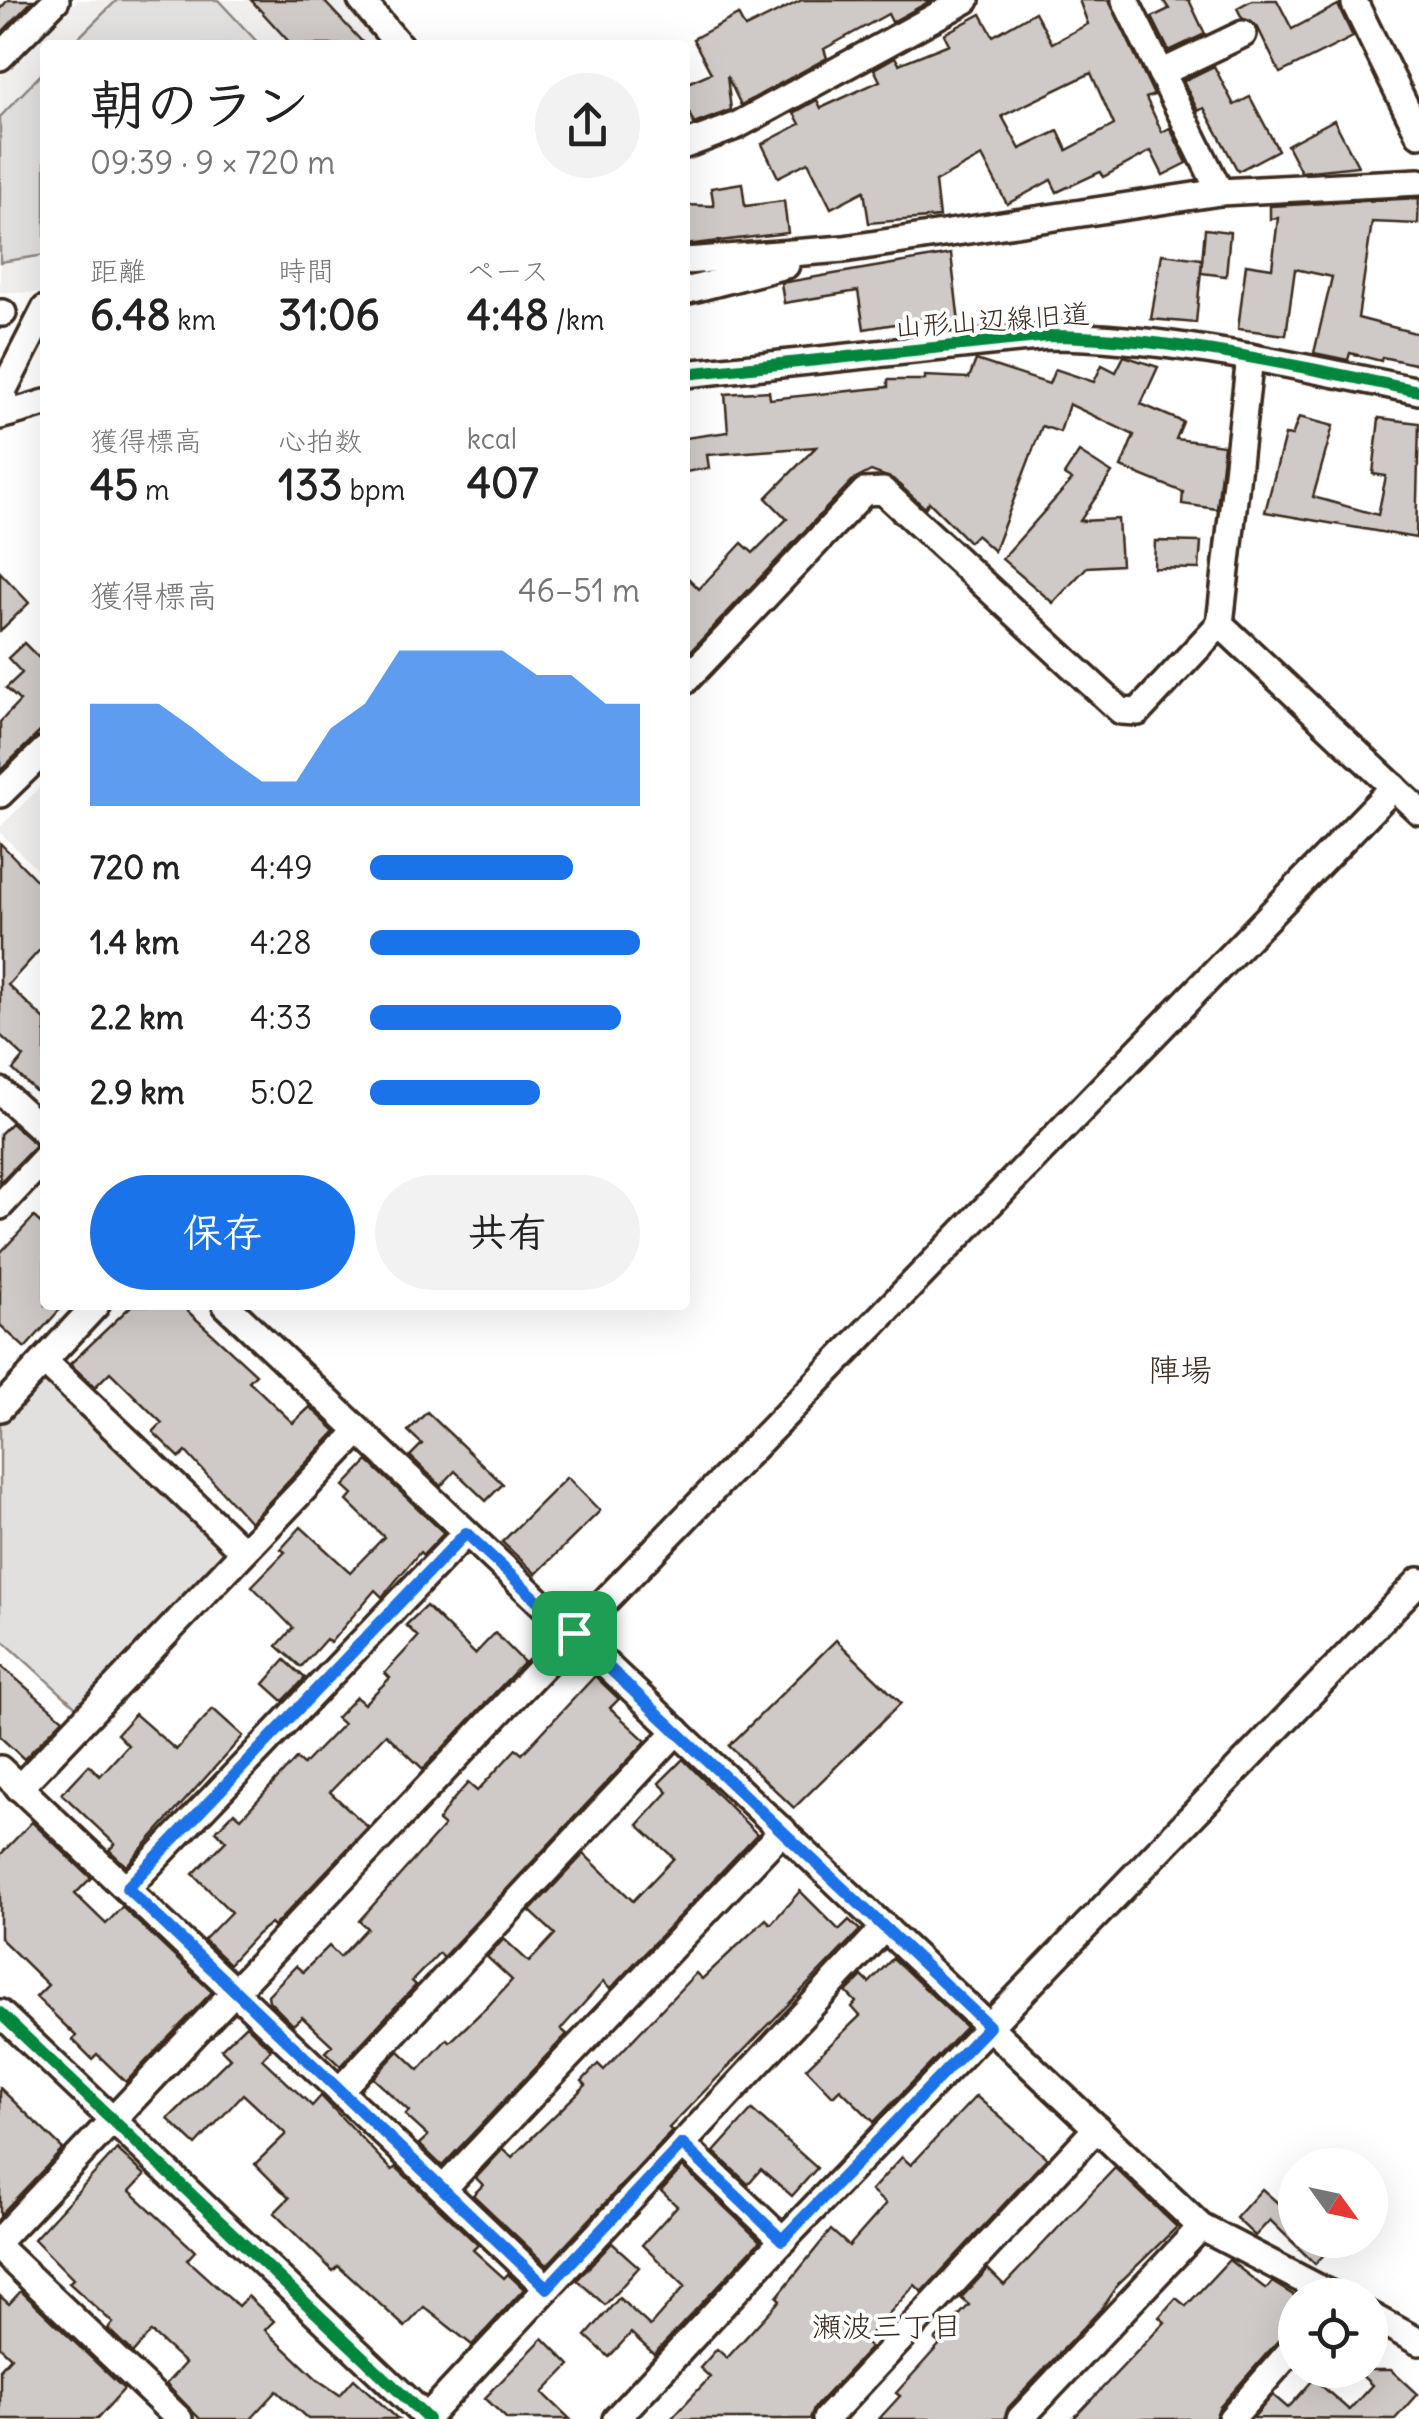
<!DOCTYPE html>
<html lang="ja">
<meta charset="utf-8">
<style>
:root{--surface:#fff;--page:#f2f2f2;--text:#222;--muted:#767676;--accent:#1a73e8}
body{margin:0;font-family:Delius,"Klee One",sans-serif;background:var(--page);color:var(--text);height:100vh;display:flex;flex-direction:column;font-size:38px;white-space:nowrap}
*{box-sizing:border-box;margin:0}
p{font-size:32px;color:var(--muted)}
.icon{flex:none;width:55px;height:55px;fill:none;stroke:currentColor;stroke-width:2;stroke-linecap:round;stroke-linejoin:round}
.map{position:relative;flex:1;overflow:hidden}
.drawer{position:absolute;left:40px;top:40px;width:650px;height:1270px;display:flex;flex-direction:column;background:var(--surface);border-radius:10px;box-shadow:0 10px 40px #0002}
.drawer>*{flex:none}
.needle{width:65px;rotate:123deg}
.tools{position:absolute;left:1278px;top:2148px;display:grid;gap:20px}
.tools a{display:grid;place-items:center;width:110px;height:110px;border-radius:50%;background:var(--surface);box-shadow:0 10px 40px #0002;font-size:50px}
.pin{position:absolute;display:grid;place-items:center;width:85px;height:85px;color:#fff;margin:-42px;border-radius:20px;box-shadow:0 5px 15px #0006}
.round{display:grid;place-items:center;flex:none;width:105px;height:105px;border-radius:52px;background:var(--page)}
.headline{display:flex;align-items:center;justify-content:space-between;height:170px;padding:0 50px}
h1{font-size:55px;font-weight:700;line-height:75px}
.metrics{display:grid;grid-template-columns:repeat(3,1fr);gap:15px;height:170px;padding:10px 50px}
.metrics div{display:grid;align-content:center}
.metrics b{font-size:42px;font-weight:700}
.metrics small{font-size:28px;font-weight:400}
.metrics p{font-size:28px}
.chart{height:280px;padding:20px 50px}
.chart p{display:flex;justify-content:space-between}
.chart svg{width:100%;height:180px;margin-top:10px;fill:var(--accent);opacity:.7}
.action{display:flex;gap:20px;margin-top:auto;padding:20px 50px}
.action a{flex:1;height:115px;border-radius:60px;background:var(--accent);color:#fff;font-size:40px;font-weight:700;line-height:115px;text-align:center}
.action a+a{background:var(--page);color:var(--text)}
ul{padding:0 50px;list-style:none;font-size:32px}
li{display:grid;grid-template-columns:160px 120px 1fr;align-items:center;height:75px}
li i{height:25px;border-radius:12px;background:var(--accent)}
.map>svg:first-child{display:block}
</style>
<div class="map">
<svg width="1419" height="2419" viewBox="0 0 1419 2419">
<rect width="100%" height="100%" fill="#fff"/>
<filter id="ink" filterUnits="userSpaceOnUse"><feTurbulence type="fractalNoise" baseFrequency=".01" numOctaves="2"/><feDisplacementMap in="SourceGraphic" scale="20" xChannelSelector="R" yChannelSelector="G"/><feConvolveMatrix kernelMatrix="1 2 1 2 8 2 1 2 1" color-interpolation-filters="sRGB"/></filter>
<g filter="url(#ink)">
<g fill="#f1efee">
<path d="M 78,0 L 346,0 L 386,45 L 45,45 L 45,293 L 0,292 L 0,77 Z"/>
<path d="M 45,782 L 45,878 L 0,832 L 0,827 Z"/>
</g>
<g fill="#e2e0de" stroke="#8e857e" stroke-width="2.5">
<path d="M 117,0 L 218,0 L 260,45 L 71,45 Z"/>
<path d="M 45,70 L 45,255 L 0,262 L 0,117 Z"/>
<path d="M 44,1361 L 242,1550 L 85,1715 L 0,1638 L 0,1408 Z"/>
</g>
<g fill="#cfcac7" stroke="#3b2a1e" stroke-width="2.5" fill-rule="evenodd">
<path d="M 8,0 L 33,0 L 0,34 L 0,9 Z"/>
<path d="M 251,0 L 323,0 L 365,45 L 292,45 Z"/>
<path d="M 802,0 L 932,0 L 892,22 L 888,14 L 824,49 L 827,58 L 741,105 L 727,76 L 731,110 L 694,124 L 685,104 L 685,84 L 711,73 L 693,39 L 738,15 L 745,28 Z"/>
<path d="M 1079,0 L 1109,0 L 1154,95 L 1146,98 L 1162,132 L 1170,128 L 1187,163 L 1163,175 L 1151,151 L 1103,177 L 1100,172 L 1057,192 L 1051,180 L 1007,204 L 982,156 L 935,182 L 939,217 L 869,223 L 864,191 L 831,208 L 808,162 L 778,177 L 762,144 L 800,124 L 794,113 L 817,100 L 821,108 L 880,81 L 874,69 L 895,57 L 899,64 L 949,44 L 944,34 L 981,14 L 993,36 L 1035,12 L 1052,43 L 1088,24 ZM 1091,73 L 1114,125 L 1067,150 L 1058,131 L 1020,149 L 1002,116 Z"/>
<path d="M 1163,0 L 1189,0 L 1205,34 L 1169,51 L 1152,17 L 1169,9 Z"/>
<path d="M 1252,0 L 1277,0 L 1292,29 L 1338,5 L 1353,37 L 1280,73 L 1257,26 L 1242,18 L 1237,8 Z"/>
<path d="M 1214,66 L 1234,105 L 1250,97 L 1278,150 L 1238,171 L 1204,108 L 1198,111 L 1183,81 Z"/>
<path d="M 1334,120 L 1358,166 L 1301,172 L 1287,145 Z"/>
<path d="M 742,183 L 745,206 L 784,201 L 788,233 L 685,245 L 685,205 L 714,206 L 711,188 Z"/>
<path d="M 1419,198 L 1418,224 L 1372,222 L 1358,318 L 1419,334 L 1419,365 L 1382,357 L 1381,361 L 1350,353 L 1348,360 L 1314,353 L 1332,277 L 1295,269 L 1286,335 L 1238,329 L 1246,264 L 1272,268 L 1278,218 L 1270,219 L 1270,206 Z"/>
<path d="M 1205,229 L 1230,232 L 1226,276 L 1201,273 Z"/>
<path d="M 951,254 L 959,323 L 932,326 L 932,318 L 864,329 L 858,291 L 784,303 L 781,283 Z"/>
<path d="M 1162,254 L 1202,259 L 1196,323 L 1151,319 Z"/>
<path d="M 1124,356 L 1158,367 L 1141,404 L 1183,422 L 1176,439 L 1224,445 L 1217,509 L 1182,504 L 1183,492 L 1121,467 L 1134,435 L 1069,404 L 1060,432 L 1042,426 L 994,551 L 976,535 L 969,542 L 929,502 L 925,508 L 893,479 L 871,471 L 852,481 L 685,657 L 685,575 L 699,589 L 742,543 L 753,553 L 787,519 L 766,498 L 816,447 L 707,455 L 709,468 L 685,472 L 685,438 L 728,432 L 725,394 L 769,391 L 770,399 L 888,387 L 888,380 L 925,380 L 925,376 L 969,378 L 976,360 L 1049,384 L 1055,369 L 1094,382 L 1102,365 L 1116,372 Z"/>
<path d="M 1299,417 L 1333,426 L 1313,497 L 1378,515 L 1386,476 L 1373,474 L 1379,418 L 1419,423 L 1416,538 L 1265,512 L 1285,435 L 1292,436 Z"/>
<path d="M 1079,452 L 1112,473 L 1080,521 L 1118,519 L 1121,565 L 1087,567 L 1053,603 L 1002,559 L 1072,480 L 1064,475 Z"/>
<path d="M 1155,541 L 1201,542 L 1199,569 L 1154,568 Z"/>
<path d="M 0,572 L 29,603 L 0,631 Z"/>
<path d="M 24,643 L 45,664 L 45,727 L 0,771 L 0,722 L 20,701 L 6,688 L 22,673 L 8,658 Z"/>
<path d="M 0,843 L 45,889 L 45,944 L 8,985 L 45,1020 L 45,1100 L 13,1070 L 24,1057 L 0,1035 Z"/>
<path d="M 11,1123 L 36,1145 L 0,1182 L 0,1134 Z"/>
<path d="M 34,1217 L 45,1227 L 45,1305 L 64,1305 L 25,1348 L 0,1325 L 0,1253 Z"/>
<path d="M 132,1305 L 181,1305 L 256,1374 L 249,1381 L 293,1423 L 310,1407 L 336,1431 L 250,1522 L 186,1452 L 180,1458 L 153,1432 L 162,1423 L 110,1372 L 95,1387 L 70,1364 Z"/>
<path d="M 427,1412 L 503,1484 L 486,1501 L 455,1471 L 441,1486 L 410,1456 L 422,1444 L 408,1431 Z"/>
<path d="M 368,1461 L 444,1533 L 423,1555 L 420,1552 L 382,1597 L 375,1590 L 330,1643 L 326,1639 L 301,1667 L 277,1646 L 293,1628 L 252,1586 L 285,1552 L 281,1549 L 301,1527 L 350,1572 L 384,1537 L 347,1501 L 353,1494 L 344,1486 Z"/>
<path d="M 567,1477 L 600,1511 L 536,1574 L 502,1542 Z"/>
<path d="M 426,1606 L 475,1654 L 495,1633 L 524,1662 L 423,1769 L 386,1734 L 330,1792 L 368,1827 L 273,1927 L 270,1924 L 257,1934 L 229,1964 L 204,1940 L 231,1912 L 193,1874 L 226,1841 L 216,1831 L 234,1812 L 241,1818 L 296,1759 L 303,1765 L 343,1724 L 336,1718 L 356,1697 L 364,1704 L 390,1678 L 385,1673 L 418,1637 L 406,1625 Z"/>
<path d="M 836,1640 L 901,1703 L 794,1808 L 729,1746 Z"/>
<path d="M 285,1660 L 305,1678 L 283,1701 L 264,1684 Z"/>
<path d="M 0,1665 L 63,1719 L 24,1759 L 0,1737 Z"/>
<path d="M 595,1676 L 619,1699 L 610,1708 L 646,1741 L 443,1957 L 439,1953 L 412,1981 L 416,1985 L 340,2066 L 325,2052 L 332,2045 L 302,2017 L 293,2025 L 269,2001 L 268,1995 L 296,1966 L 303,1972 L 329,1946 L 340,1957 L 367,1928 L 359,1921 L 444,1826 L 438,1821 L 451,1802 L 468,1783 L 477,1791 L 516,1749 L 522,1754 Z"/>
<path d="M 213,1709 L 243,1736 L 126,1866 L 109,1850 L 115,1844 L 62,1794 L 89,1765 L 100,1776 L 128,1745 L 117,1734 L 135,1714 L 176,1750 Z"/>
<path d="M 683,1759 L 757,1834 L 610,1989 L 603,1982 L 561,2029 L 567,2034 L 442,2166 L 419,2144 L 428,2136 L 405,2115 L 409,2111 L 373,2078 L 399,2051 L 419,2070 L 447,2039 L 450,2042 L 488,2006 L 512,1980 L 487,1957 L 504,1939 L 529,1962 L 555,1934 L 530,1911 L 584,1854 L 633,1901 L 674,1858 L 638,1825 L 668,1792 L 659,1783 Z"/>
<path d="M 32,1822 L 91,1878 L 75,1894 L 106,1924 L 122,1907 L 212,1992 L 126,2082 L 97,2054 L 92,2059 L 73,2040 L 76,2036 L 36,1997 L 48,1985 L 0,1938 L 0,1855 Z"/>
<path d="M 800,1891 L 839,1930 L 849,1920 L 860,1930 L 669,2128 L 672,2131 L 547,2265 L 473,2195 L 483,2185 L 476,2178 L 503,2149 L 512,2157 L 586,2085 L 582,2081 L 598,2064 L 604,2070 L 696,1973 L 702,1979 L 766,1919 L 771,1924 Z"/>
<path d="M 893,1958 L 966,2027 L 874,2122 L 840,2089 L 833,2096 L 806,2068 L 860,2016 L 852,2007 L 856,2002 L 846,1992 L 862,1976 L 869,1983 Z"/>
<path d="M 246,2025 L 271,2049 L 262,2059 L 312,2106 L 321,2096 L 392,2170 L 396,2167 L 478,2245 L 473,2250 L 504,2278 L 508,2274 L 524,2289 L 472,2345 L 424,2307 L 405,2327 L 338,2266 L 333,2271 L 274,2213 L 289,2198 L 255,2164 L 286,2134 L 243,2094 L 196,2145 L 168,2119 L 230,2058 L 221,2049 Z"/>
<path d="M 0,2088 L 63,2149 L 0,2215 Z"/>
<path d="M 976,2096 L 1047,2158 L 922,2292 L 915,2285 L 864,2341 L 870,2348 L 814,2408 L 810,2419 L 671,2419 L 710,2377 L 700,2368 L 717,2349 L 727,2358 L 780,2300 L 777,2297 L 831,2230 L 849,2246 L 886,2204 L 871,2191 L 902,2157 L 911,2165 Z"/>
<path d="M 752,2110 L 817,2168 L 792,2196 L 761,2169 L 748,2184 L 714,2152 Z"/>
<path d="M 117,2149 L 145,2175 L 130,2191 L 195,2251 L 187,2260 L 238,2306 L 248,2296 L 274,2321 L 265,2330 L 318,2380 L 340,2395 L 354,2379 L 398,2419 L 308,2419 L 277,2391 L 251,2419 L 200,2419 L 194,2413 L 166,2384 L 185,2363 L 151,2332 L 133,2353 L 108,2329 L 113,2323 L 69,2283 L 73,2279 L 34,2239 Z"/>
<path d="M 683,2167 L 760,2241 L 654,2354 L 631,2333 L 609,2357 L 586,2336 L 619,2298 L 650,2326 L 685,2286 L 642,2245 L 677,2206 L 661,2191 Z"/>
<path d="M 1115,2168 L 1177,2227 L 1118,2284 L 1101,2309 L 1008,2408 L 1004,2419 L 879,2419 L 900,2396 L 896,2393 L 940,2344 L 935,2340 L 969,2305 L 961,2298 L 988,2269 L 1004,2285 Z"/>
<path d="M 1262,2189 L 1295,2218 L 1295,2240 L 1338,2240 L 1315,2264 L 1270,2220 L 1255,2236 L 1236,2218 Z"/>
<path d="M 612,2243 L 639,2267 L 605,2305 L 577,2280 Z"/>
<path d="M 1229,2260 L 1266,2289 L 1272,2282 L 1295,2296 L 1295,2330 L 1283,2335 L 1219,2408 L 1215,2419 L 1073,2419 L 1165,2322 L 1159,2317 L 1176,2298 L 1186,2306 Z"/>
<path d="M 21,2291 L 124,2389 L 97,2419 L 0,2419 L 0,2369 L 11,2357 L 0,2347 L 0,2296 L 9,2304 Z"/>
<path d="M 543,2338 L 570,2365 L 543,2393 L 570,2419 L 507,2419 L 485,2398 Z"/>
<path d="M 1356,2370 L 1391,2370 L 1417,2394 L 1395,2419 L 1253,2418 L 1273,2395 L 1288,2408 L 1314,2379 L 1349,2410 L 1372,2385 Z"/>
</g>
<g fill="none" stroke-linecap="round" stroke-linejoin="round">
<defs>
<g id="minor">
<path d="M 361,0 L 399,45"/>
<path d="M 1125,0 L 1220,192"/>
<path d="M 1355,4 L 1419,134"/>
<path d="M 0,57 L 56,0"/>
<path d="M 1161,73 L 1243,34"/>
<path d="M 685,145 L 736,126 L 966,0"/>
<path d="M 685,261 L 844,249 L 1220,192 L 1419,182"/>
<path d="M 685,291 L 786,265"/>
<path d="M 0,313 L 3,313"/>
<path d="M 685,374 L 1048,336 C 1174,337 1296,366 1419,391"/>
<path d="M 10,413 L 2,393 L 45,309"/>
<path d="M 0,416 L 45,403"/>
<path d="M 1220,624 L 1250,357"/>
<path d="M 685,681 L 864,492 L 883,491 L 1121,711 L 1138,712 L 1220,624 L 1419,811"/>
<path d="M 0,794 L 45,750"/>
<path d="M 0,1091 L 45,1132"/>
<path d="M 0,1206 L 45,1158"/>
<path d="M 226,1305 L 1201,2227 L 1332,2295"/>
<path d="M 44,1361 L 242,1550"/>
<path d="M 0,1408 L 96,1305"/>
<path d="M 0,1769 L 547,2288"/>
<path d="M 19,1788 L 359,1431"/>
<path d="M 127,1888 L 466,1533"/>
<path d="M 0,2013 L 428,2419"/>
<path d="M 340,2090 L 677,1731"/>
<path d="M 682,2144 L 783,2240"/>
<path d="M 443,2189 L 783,1830"/>
<path d="M 0,2239 L 574,1633 L 1394,787"/>
<path d="M 0,2249 L 179,2419"/>
<path d="M 1370,2315 L 1419,2342"/>
<path d="M 427,2417 L 885,1927"/>
<path d="M 616,2419 L 783,2240 L 1419,1581"/>
<path d="M 826,2419 L 1097,2128"/>
<path d="M 1020,2419 L 1201,2227"/>
<path d="M 1231,2419 L 1295,2346"/>
</g>
</defs>
<use href="#minor" stroke="#3b2a1e" stroke-width="32"/>
<use href="#minor" stroke="#fff" stroke-width="25"/>
<defs>
<g id="cycleway">
<path d="M 685,374 L 1048,336 C 1174,337 1296,366 1419,391"/>
<path d="M 0,2013 L 428,2419"/>
</g>
</defs>
<use href="#cycleway" stroke="#fff" stroke-width="19"/>
<use href="#cycleway" stroke="#00873e" stroke-width="12"/>
</g>
</g>
<g fill="none" stroke-linecap="round" stroke-linejoin="round" filter="url(#ink)">
<defs>
<path id="route" d="M 466,1533 L 989,2026 L 782,2240 L 682,2144 L 547,2288 L 127,1888 Z"/>
</defs>
<use href="#route" stroke="#fff" stroke-width="20"/>
<use href="#route" stroke="#1a73e8" stroke-width="12"/>
</g>
<g text-anchor="middle" stroke-width="8" stroke-linejoin="round" paint-order="stroke">
<g font-size="28" fill="#3b2a1e" stroke="#fff">
<text transform="translate(992 320) rotate(-4)" y="10">山形山辺線旧道</text>
</g>
<g font-size="30" fill="#3b2a1e" stroke="#fff">
<text x="887" y="2337">瀬波三丁目</text>
</g>
<g font-size="32" fill="#3b2a1e" stroke="#fff">
<text x="1180" y="1381">陣場</text>
</g>
</g>
</svg>
<div class="tools">
<a><svg class="needle" viewBox="-14 -14 28 28"><path d="M0-13l5 13h-10z" fill="#e53935"/><path d="M0 13l5-13h-10z" fill="#767676"/></svg></a>
<a><svg class="icon" aria-label="locate" viewBox="0 0 24 24"><circle cx="12" cy="12" r="6"/><path d="M12 2v4M12 18v4M2 12h4M18 12h4"/></svg></a>
</div>
<div class="pin" style="left:574px;top:1633px;background:#1e9e55"><svg class="icon" aria-label="arrive" viewBox="0 0 24 24"><path d="M6 21V4h12l-3 4 3 4H6"/></svg></div>
<section class="drawer">
<div class="headline"><div><h1>朝のラン</h1><p>09:39 · 9 × 720 m</p></div><a class="round"><svg class="icon" aria-label="share" viewBox="0 0 24 24"><path d="M12 15V3M7 8l5-5 5 5M5 13v7h14v-7"/></svg></a></div>
<div class="metrics">
<div><p>距離</p><b>6.48<small> km</small></b></div>
<div><p>時間</p><b>31:06</b></div>
<div><p>ペース</p><b>4:48<small> /km</small></b></div>
</div>
<div class="metrics">
<div><p>獲得標高</p><b>45<small> m</small></b></div>
<div><p>心拍数</p><b>133<small> bpm</small></b></div>
<div><p>kcal</p><b>407</b></div>
</div>
<div class="chart"><p><span>獲得標高</span>46–51 m</p>
<svg viewBox="0 0 160 44" preserveAspectRatio="none"><path d="M0 44V19L10 19L20 19L30 25L40 32L50 38L60 38L70 25L80 19L90 6L100 6L110 6L120 6L130 12L140 12L150 19L160 19V44z"/></svg>
</div>
<ul>
<li><b>720 m</b>4:49<i style="width:75%"></i></li>
<li><b>1.4 km</b>4:28<i style="width:100%"></i></li>
<li><b>2.2 km</b>4:33<i style="width:93%"></i></li>
<li><b>2.9 km</b>5:02<i style="width:63%"></i></li>
</ul>
<div class="action"><a>保存</a><a>共有</a></div>
</section>
</div>
